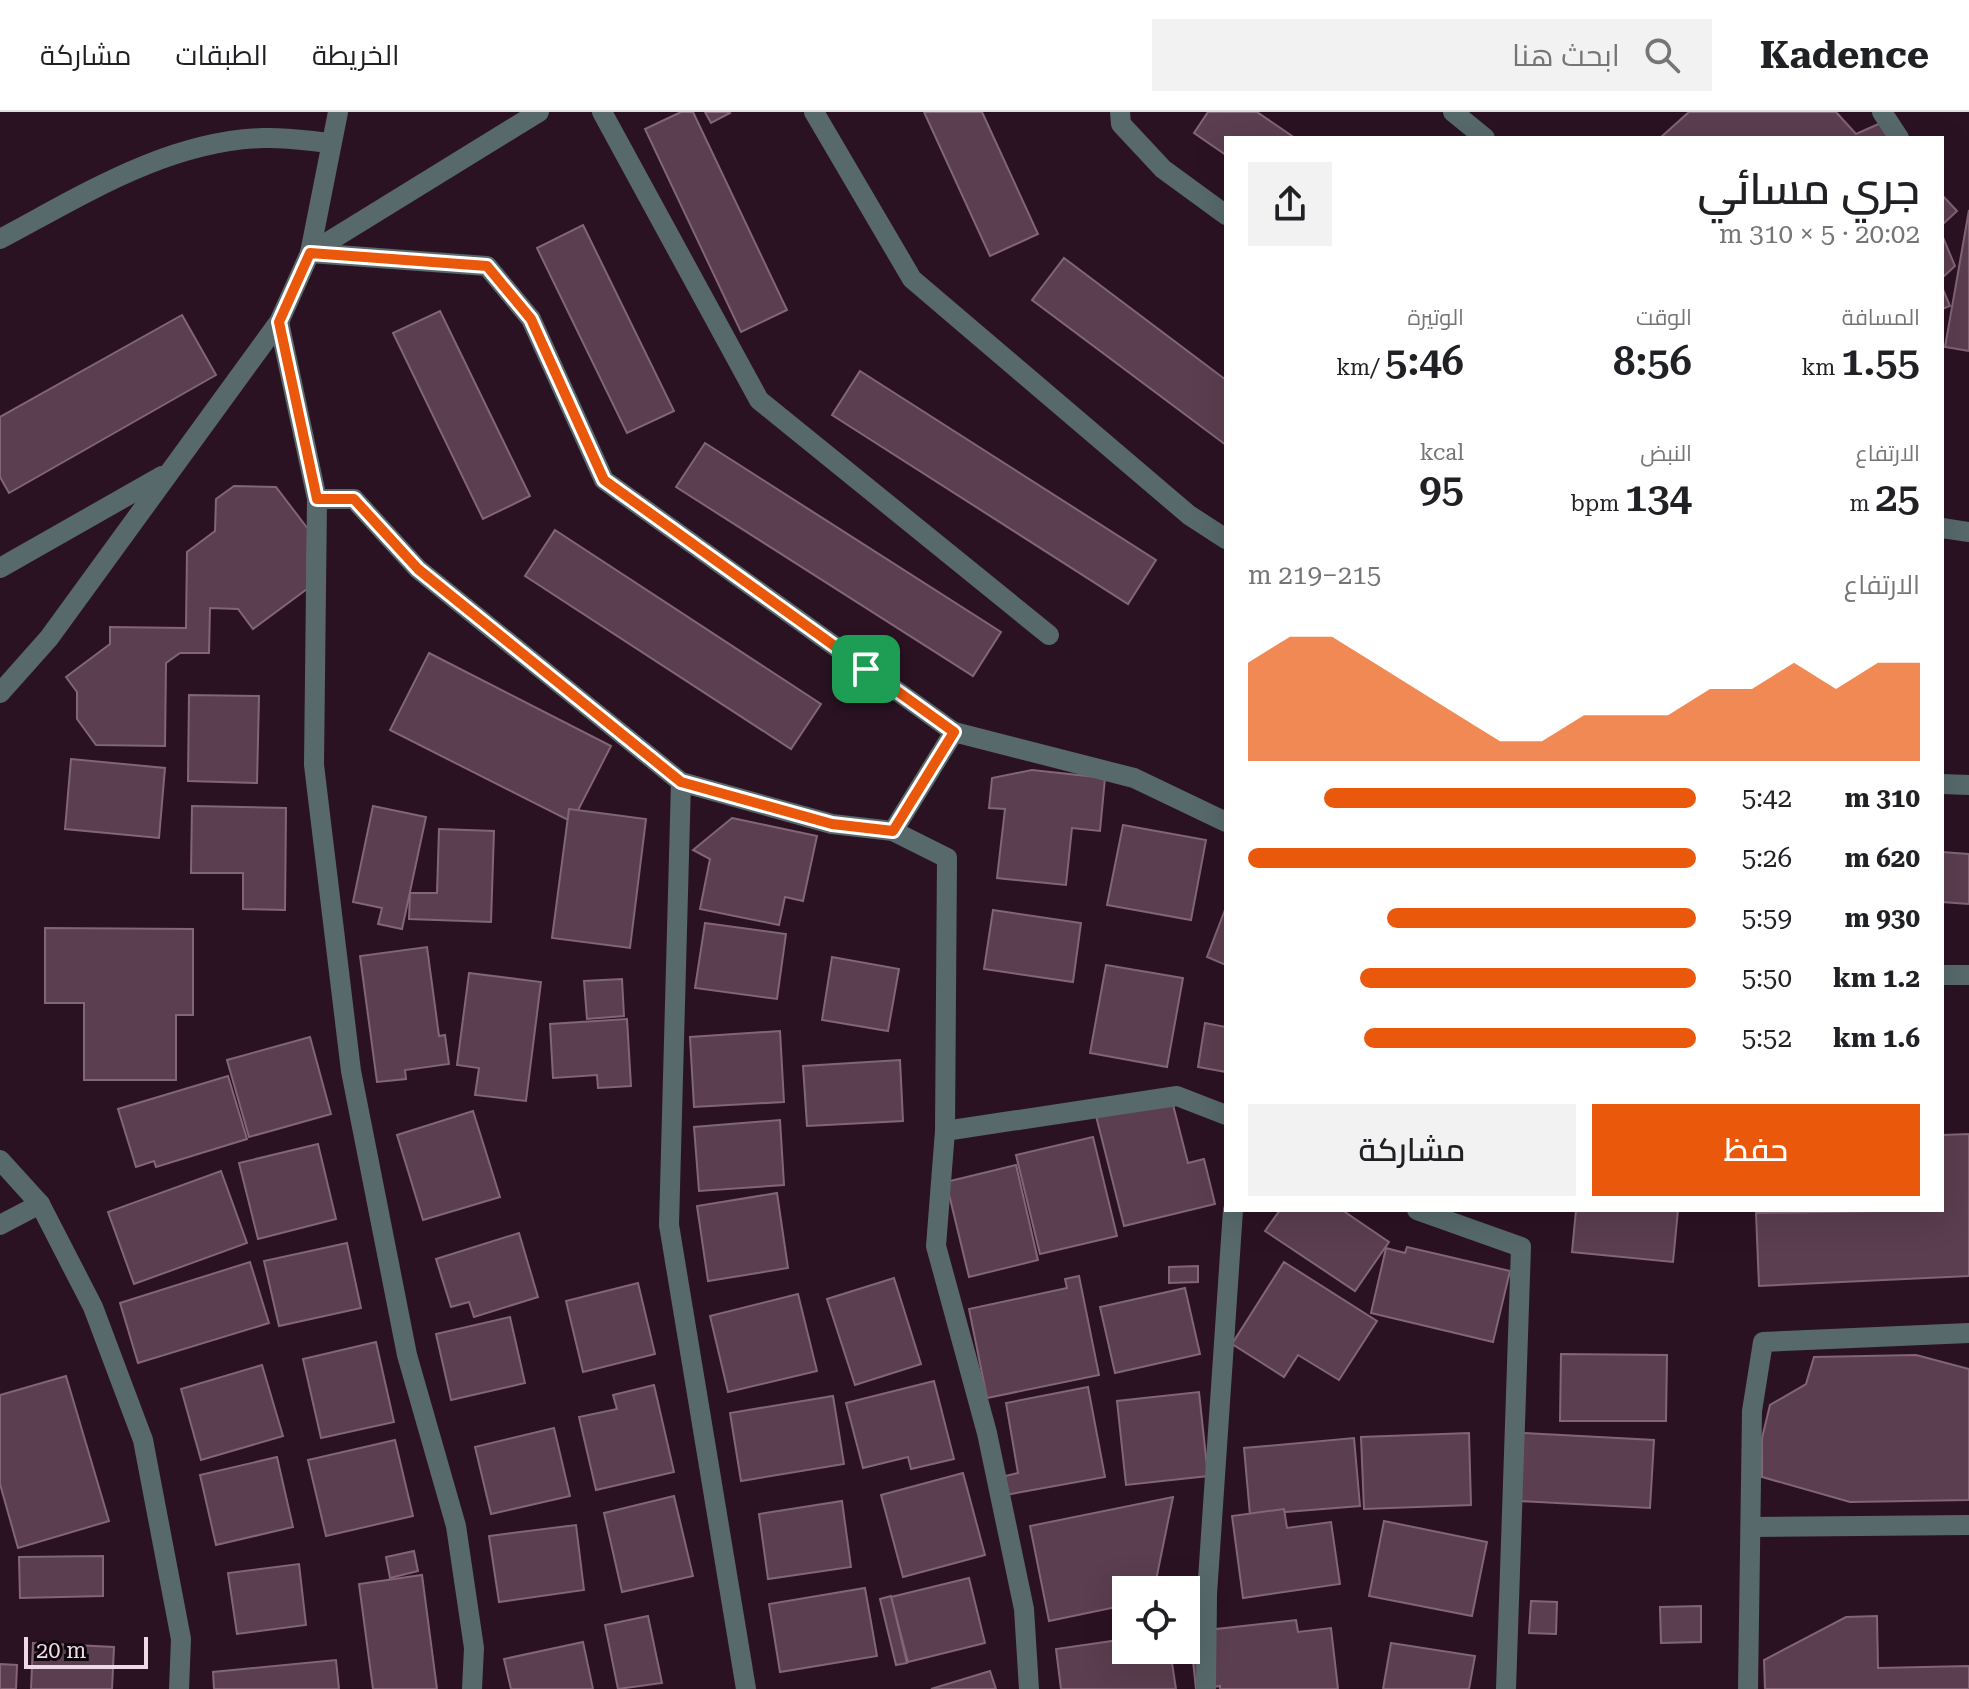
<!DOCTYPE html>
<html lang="ar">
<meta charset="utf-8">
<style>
:root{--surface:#fff;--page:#f2f2f2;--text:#202124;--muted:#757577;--line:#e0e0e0;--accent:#ea580c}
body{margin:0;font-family:"Roboto Serif",Cairo,serif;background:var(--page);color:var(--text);direction:rtl;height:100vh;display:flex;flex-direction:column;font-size:30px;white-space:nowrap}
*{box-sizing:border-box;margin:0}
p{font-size:26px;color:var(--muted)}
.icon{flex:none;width:44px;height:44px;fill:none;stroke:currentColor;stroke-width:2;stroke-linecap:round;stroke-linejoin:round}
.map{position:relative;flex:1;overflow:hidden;direction:ltr}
.side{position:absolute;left:1224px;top:24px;width:720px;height:1076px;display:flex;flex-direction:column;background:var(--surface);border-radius:0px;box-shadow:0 8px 32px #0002;direction:rtl}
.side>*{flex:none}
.controls{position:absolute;left:1112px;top:1464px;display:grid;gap:16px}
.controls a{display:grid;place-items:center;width:88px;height:88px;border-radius:0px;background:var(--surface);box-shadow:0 8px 32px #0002;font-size:40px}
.scale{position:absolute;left:24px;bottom:20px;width:124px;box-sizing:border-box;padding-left:8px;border:4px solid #eddae5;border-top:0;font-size:22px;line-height:28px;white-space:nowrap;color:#eddae5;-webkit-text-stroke:6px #0d0409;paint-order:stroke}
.pin{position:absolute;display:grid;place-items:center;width:68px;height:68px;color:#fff;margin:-34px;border-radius:16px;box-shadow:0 4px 12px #0006}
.round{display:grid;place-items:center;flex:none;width:84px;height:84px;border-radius:0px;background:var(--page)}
.headline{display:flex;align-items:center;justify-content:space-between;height:136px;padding:0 24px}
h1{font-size:44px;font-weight:600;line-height:60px}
.figures{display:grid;grid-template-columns:repeat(3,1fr);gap:12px;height:136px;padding:8px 24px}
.figures div{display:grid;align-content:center}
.figures b{font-size:40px;font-weight:600}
.figures small{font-size:22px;font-weight:400}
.figures p{font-size:22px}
.chart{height:224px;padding:16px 24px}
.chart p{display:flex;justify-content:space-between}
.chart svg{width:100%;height:144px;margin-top:8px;fill:var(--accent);opacity:.7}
.button{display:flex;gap:16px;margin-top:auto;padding:16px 24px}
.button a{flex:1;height:92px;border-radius:0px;background:var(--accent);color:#fff;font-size:32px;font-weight:600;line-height:92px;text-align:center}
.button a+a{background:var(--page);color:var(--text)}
ul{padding:0 24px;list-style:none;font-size:26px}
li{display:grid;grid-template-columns:128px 96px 1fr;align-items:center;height:60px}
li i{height:20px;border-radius:10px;background:var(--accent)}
header{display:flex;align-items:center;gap:48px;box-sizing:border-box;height:112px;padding:0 40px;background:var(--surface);border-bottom:2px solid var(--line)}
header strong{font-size:38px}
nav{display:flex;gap:44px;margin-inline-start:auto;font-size:28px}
.search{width:560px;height:72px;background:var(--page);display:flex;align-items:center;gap:20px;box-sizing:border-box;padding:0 28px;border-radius:0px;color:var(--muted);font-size:30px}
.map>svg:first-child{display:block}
</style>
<header>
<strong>Kadence</strong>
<div class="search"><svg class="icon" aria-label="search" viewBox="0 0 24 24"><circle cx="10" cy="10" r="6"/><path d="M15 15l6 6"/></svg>ابحث هنا</div>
<nav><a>الخريطة</a><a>الطبقات</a><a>مشاركة</a></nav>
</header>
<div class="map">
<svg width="1969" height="1577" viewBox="0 0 1969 1577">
<rect width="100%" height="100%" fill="#2b1222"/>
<g fill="#5b3e4f" stroke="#846477" stroke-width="2">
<path d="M 681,0 L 693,0 L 787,198 L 741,220 L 645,17 Z"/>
<path d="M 705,0 L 729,0 L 730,1 L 711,11 Z"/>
<path d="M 924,0 L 982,0 L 1038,122 L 990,144 Z"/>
<path d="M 1208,0 L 1257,0 L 1295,26 L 1226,26 L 1226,43 L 1194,21 Z"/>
<path d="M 1689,0 L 1836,0 L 1856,22 L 1883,10 L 1897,26 L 1660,26 Z"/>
<path d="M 1942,83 L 1957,99 L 1942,113 Z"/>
<path d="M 1969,98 L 1969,239 L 1945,235 Z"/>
<path d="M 583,113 L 674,299 L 627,321 L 537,136 Z"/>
<path d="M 1942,123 L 1955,154 L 1942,166 Z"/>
<path d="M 1064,146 L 1226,268 L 1226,333 L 1032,188 Z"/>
<path d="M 1942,175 L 1950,194 L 1942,197 Z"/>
<path d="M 440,199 L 530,384 L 483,407 L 393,221 Z"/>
<path d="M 182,203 L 216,263 L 9,381 L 0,365 L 0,305 Z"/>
<path d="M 860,259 L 1156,448 L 1128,492 L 832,303 Z"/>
<path d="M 705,331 L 1001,520 L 973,564 L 676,375 Z"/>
<path d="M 234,374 L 276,375 L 308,417 L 307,477 L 253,517 L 238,497 L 210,496 L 209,541 L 180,541 L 166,551 L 165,634 L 96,633 L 77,607 L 77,580 L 66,565 L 110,532 L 110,515 L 186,516 L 187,440 L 215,419 L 216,387 Z"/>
<path d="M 555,418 L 821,592 L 791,637 L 525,464 Z"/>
<path d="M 429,541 L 611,634 L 572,710 L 390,618 Z"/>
<path d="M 189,583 L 259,584 L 257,671 L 188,669 Z"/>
<path d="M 71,647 L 165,656 L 159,726 L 65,717 Z"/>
<path d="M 1032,658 L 1105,666 L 1100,719 L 1072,716 L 1066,773 L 997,766 L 1005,697 L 989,696 L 992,666 Z"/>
<path d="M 192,694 L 286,696 L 285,798 L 243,797 L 243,761 L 191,761 Z"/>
<path d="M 373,694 L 426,705 L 402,817 L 378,812 L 382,796 L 353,790 Z"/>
<path d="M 569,697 L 646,707 L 630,836 L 552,826 Z"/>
<path d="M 732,706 L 817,724 L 803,789 L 785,785 L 779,813 L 700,797 L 710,747 L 693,738 Z"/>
<path d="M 1123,713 L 1206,728 L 1191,808 L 1107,793 Z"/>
<path d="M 439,717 L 494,719 L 491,810 L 409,807 L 410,781 L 437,781 Z"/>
<path d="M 1942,740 L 1969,742 L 1969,792 L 1942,790 Z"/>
<path d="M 1226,795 L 1226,853 L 1207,845 Z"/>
<path d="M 993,798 L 1081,811 L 1073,870 L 984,857 Z"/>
<path d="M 705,811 L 786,822 L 777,887 L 695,876 Z"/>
<path d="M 45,816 L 193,817 L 193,903 L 176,903 L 176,968 L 84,968 L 84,891 L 45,891 Z"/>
<path d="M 427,835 L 439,924 L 445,923 L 449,952 L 405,958 L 406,967 L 377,970 L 360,844 Z"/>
<path d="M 832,845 L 899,857 L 888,919 L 822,908 Z"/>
<path d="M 1106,853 L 1183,866 L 1167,955 L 1090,941 Z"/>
<path d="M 469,861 L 541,870 L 526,989 L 475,983 L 479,956 L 457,953 Z"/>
<path d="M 622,867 L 624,904 L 587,907 L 584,869 Z"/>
<path d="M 627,907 L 631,974 L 598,976 L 597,963 L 553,966 L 550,912 Z"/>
<path d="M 1205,911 L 1226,915 L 1226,960 L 1198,955 Z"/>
<path d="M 780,919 L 784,990 L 694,995 L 690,925 Z"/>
<path d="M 310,925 L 331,1002 L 249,1025 L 227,948 Z"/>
<path d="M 900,948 L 903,1009 L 807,1014 L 803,954 Z"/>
<path d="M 228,964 L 247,1027 L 156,1055 L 154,1049 L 136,1055 L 118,997 Z"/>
<path d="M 1171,985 L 1188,1051 L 1204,1047 L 1215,1092 L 1124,1114 L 1096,1004 Z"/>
<path d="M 473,999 L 500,1085 L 423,1108 L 397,1023 Z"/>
<path d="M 780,1008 L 784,1073 L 699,1079 L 694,1015 Z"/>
<path d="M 1969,1022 L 1969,1164 L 1759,1174 L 1756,1101 L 1942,1098 L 1942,1023 Z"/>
<path d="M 1093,1025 L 1117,1124 L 1040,1142 L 1016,1043 Z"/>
<path d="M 318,1032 L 336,1107 L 258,1127 L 239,1051 Z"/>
<path d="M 1016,1053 L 1038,1148 L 969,1165 L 946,1070 Z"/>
<path d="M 221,1059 L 247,1131 L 134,1172 L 108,1100 Z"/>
<path d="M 777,1081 L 788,1156 L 708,1169 L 697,1094 Z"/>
<path d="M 1280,1098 L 1342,1098 L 1389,1130 L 1355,1179 L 1265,1119 Z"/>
<path d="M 1576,1098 L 1678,1098 L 1673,1150 L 1572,1140 Z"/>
<path d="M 519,1121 L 538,1185 L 474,1205 L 469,1190 L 451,1195 L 436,1147 Z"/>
<path d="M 347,1131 L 361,1196 L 279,1214 L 264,1149 Z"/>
<path d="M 1407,1135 L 1510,1159 L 1493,1230 L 1371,1201 L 1386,1136 L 1405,1141 Z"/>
<path d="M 250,1150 L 269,1211 L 138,1251 L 120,1191 Z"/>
<path d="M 1284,1150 L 1377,1209 L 1339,1268 L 1298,1243 L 1284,1265 L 1232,1232 Z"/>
<path d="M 1198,1154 L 1198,1170 L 1169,1171 L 1169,1155 Z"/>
<path d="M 1079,1164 L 1099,1263 L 987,1286 L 969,1197 L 1067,1176 L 1065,1167 Z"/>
<path d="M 894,1166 L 921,1252 L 855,1273 L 827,1187 Z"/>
<path d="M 638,1171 L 655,1242 L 583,1260 L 566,1189 Z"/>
<path d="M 1185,1176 L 1200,1242 L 1115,1261 L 1100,1195 Z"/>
<path d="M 798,1182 L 817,1259 L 728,1280 L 710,1204 Z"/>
<path d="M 510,1205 L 525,1271 L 451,1288 L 436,1222 Z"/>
<path d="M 376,1230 L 394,1310 L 321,1326 L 303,1247 Z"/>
<path d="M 1561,1242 L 1667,1243 L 1666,1309 L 1560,1309 Z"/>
<path d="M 1916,1243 L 1969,1257 L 1969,1388 L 1850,1390 L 1762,1365 L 1762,1326 L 1770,1293 L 1806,1272 L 1814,1245 Z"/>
<path d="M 262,1253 L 283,1324 L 201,1348 L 181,1277 Z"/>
<path d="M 66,1264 L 109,1409 L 18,1436 L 0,1372 L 0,1283 Z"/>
<path d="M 934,1269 L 954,1347 L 911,1357 L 908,1345 L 863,1356 L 846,1291 Z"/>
<path d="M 654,1273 L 674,1360 L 596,1378 L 579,1305 L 617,1297 L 613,1283 Z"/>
<path d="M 1088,1275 L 1105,1365 L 1000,1384 L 997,1366 L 1018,1361 L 1006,1291 Z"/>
<path d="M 1199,1280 L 1208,1364 L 1126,1373 L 1117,1289 Z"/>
<path d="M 833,1284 L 844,1352 L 741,1369 L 730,1301 Z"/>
<path d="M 554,1316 L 570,1384 L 491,1402 L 475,1335 Z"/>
<path d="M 1469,1321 L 1471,1393 L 1364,1397 L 1361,1325 Z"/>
<path d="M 1523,1321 L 1654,1328 L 1650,1396 L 1519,1389 Z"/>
<path d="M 1354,1326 L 1360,1394 L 1250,1403 L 1244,1336 Z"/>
<path d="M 395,1328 L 413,1404 L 326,1424 L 308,1348 Z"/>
<path d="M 277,1345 L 293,1415 L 216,1433 L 200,1363 Z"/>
<path d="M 963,1361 L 985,1443 L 903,1465 L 881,1383 Z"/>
<path d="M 674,1384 L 693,1464 L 622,1480 L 604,1401 Z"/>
<path d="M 1173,1385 L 1154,1478 L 1126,1478 L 1126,1493 L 1049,1509 L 1030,1414 Z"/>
<path d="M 842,1389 L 851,1455 L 768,1467 L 759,1402 Z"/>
<path d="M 1284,1397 L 1287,1416 L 1331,1410 L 1340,1472 L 1243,1486 L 1232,1404 Z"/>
<path d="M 1384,1409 L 1487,1430 L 1472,1504 L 1369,1484 Z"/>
<path d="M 576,1413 L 584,1478 L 499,1490 L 489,1424 Z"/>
<path d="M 414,1439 L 418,1459 L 390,1466 L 386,1445 Z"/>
<path d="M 103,1444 L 103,1484 L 20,1486 L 19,1445 Z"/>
<path d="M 299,1452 L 306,1513 L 237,1522 L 228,1461 Z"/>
<path d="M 422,1463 L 437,1577 L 373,1577 L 359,1472 Z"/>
<path d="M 969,1466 L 985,1531 L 908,1550 L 891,1485 Z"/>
<path d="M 865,1476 L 877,1544 L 780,1560 L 769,1492 Z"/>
<path d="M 891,1484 L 907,1551 L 896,1553 L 880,1487 Z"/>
<path d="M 1531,1489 L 1557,1490 L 1556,1522 L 1529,1521 Z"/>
<path d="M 1701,1494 L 1701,1530 L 1661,1531 L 1660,1495 Z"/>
<path d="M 648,1504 L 662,1571 L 618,1577 L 605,1513 Z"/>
<path d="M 1877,1504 L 1878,1556 L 1969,1554 L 1969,1577 L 1765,1577 L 1764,1548 L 1846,1505 Z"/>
<path d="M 1296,1508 L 1298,1520 L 1331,1516 L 1338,1577 L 1220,1577 L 1220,1574 L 1196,1577 L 1190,1520 Z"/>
<path d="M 1126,1527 L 1126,1538 L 1170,1538 L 1176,1577 L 1061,1577 L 1056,1537 Z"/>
<path d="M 583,1530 L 593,1577 L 511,1577 L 504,1547 Z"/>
<path d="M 33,1531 L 114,1535 L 112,1577 L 31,1577 Z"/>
<path d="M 1391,1531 L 1475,1544 L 1469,1577 L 1383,1577 Z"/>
<path d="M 336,1548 L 339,1577 L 214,1577 L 213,1560 Z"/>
<path d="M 0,1552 L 17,1553 L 16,1577 L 0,1577 Z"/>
<path d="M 990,1559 L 996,1577 L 931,1577 Z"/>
</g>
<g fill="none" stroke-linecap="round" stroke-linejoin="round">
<g stroke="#57696b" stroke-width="20">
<path d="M 602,0 L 759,288 L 1049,523"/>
<path d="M 814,0 L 912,167 L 1189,403 L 1226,427"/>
<path d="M 1120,0 L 1121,12 L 1163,57 L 1226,103"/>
<path d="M 1453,0 L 1485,26"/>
<path d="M 1882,0 L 1899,26"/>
<path d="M 0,127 C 83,83 167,29 263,26 C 286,25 309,29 331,31"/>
<path d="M 310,141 L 487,154 L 531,207 L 604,368 L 954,620"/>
<path d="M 310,141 L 539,0"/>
<path d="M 279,210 L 317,387 L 314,653 L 351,959 L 407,1243 L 456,1414 L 474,1536 L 472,1577"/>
<path d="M 317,387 L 354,387 L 418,457 L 681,670 L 832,712 L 893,719 L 947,746 L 945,1019 L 936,1134 L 987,1321 L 1024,1497 L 1029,1577"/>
<path d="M 1942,416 L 1969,420"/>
<path d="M 0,456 L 162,364"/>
<path d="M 0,581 L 49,526 L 279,210 L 310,141 L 338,0"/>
<path d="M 681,670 L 669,1113 L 746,1577"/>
<path d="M 1942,672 L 1969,673"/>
<path d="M 893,719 L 954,620 L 1134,666 L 1226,710"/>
<path d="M 1942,863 L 1969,863"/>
<path d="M 945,1019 L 1177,984 L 1226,1003"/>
<path d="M 0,1048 L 40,1092 L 93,1195 L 143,1328 L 181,1527 L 179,1577"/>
<path d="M 1417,1098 L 1521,1135 L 1506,1577"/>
<path d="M 0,1113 L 40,1092"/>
<path d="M 1752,1415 L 1969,1413"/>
<path d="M 1206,1577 L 1207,1482 L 1233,1098"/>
<path d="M 1748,1577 L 1752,1299 L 1763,1230 L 1969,1221"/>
</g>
</g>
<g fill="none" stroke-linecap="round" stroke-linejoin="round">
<defs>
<path id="route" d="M 310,141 L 487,154 L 531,207 L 604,368 L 954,620 L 893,719 L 832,712 L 681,670 L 418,457 L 354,387 L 317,387 L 279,210 Z"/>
</defs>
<use href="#route" stroke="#fff" stroke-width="16"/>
<use href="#route" stroke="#ea580c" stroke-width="10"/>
</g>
</svg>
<div class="controls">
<a><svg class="icon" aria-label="locate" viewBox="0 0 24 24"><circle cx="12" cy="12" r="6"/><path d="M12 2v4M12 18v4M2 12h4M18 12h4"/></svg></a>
</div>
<div class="scale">20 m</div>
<div class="pin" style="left:866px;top:557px;background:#1e9e55"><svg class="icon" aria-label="arrive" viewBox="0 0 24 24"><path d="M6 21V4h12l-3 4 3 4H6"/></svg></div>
<section class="side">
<div class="headline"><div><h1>جري مسائي</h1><p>20:02 · 5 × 310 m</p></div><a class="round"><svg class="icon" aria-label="share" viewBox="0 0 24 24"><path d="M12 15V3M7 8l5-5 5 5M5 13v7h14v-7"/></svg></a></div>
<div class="figures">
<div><p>المسافة</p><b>1.55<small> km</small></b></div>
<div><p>الوقت</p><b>8:56</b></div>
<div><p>الوتيرة</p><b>5:46<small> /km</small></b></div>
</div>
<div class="figures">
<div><p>الارتفاع</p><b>25<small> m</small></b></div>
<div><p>النبض</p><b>134<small> bpm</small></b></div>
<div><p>kcal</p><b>95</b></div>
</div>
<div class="chart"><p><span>الارتفاع</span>215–219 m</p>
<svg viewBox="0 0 160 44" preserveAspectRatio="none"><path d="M0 44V14L10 6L20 6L30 14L40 22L50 30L60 38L70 38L80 30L90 30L100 30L110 22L120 22L130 14L140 22L150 14L160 14V44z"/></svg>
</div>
<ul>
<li><b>310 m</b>5:42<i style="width:83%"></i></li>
<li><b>620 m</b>5:26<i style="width:100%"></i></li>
<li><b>930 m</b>5:59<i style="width:69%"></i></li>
<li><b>1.2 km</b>5:50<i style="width:75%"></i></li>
<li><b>1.6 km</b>5:52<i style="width:74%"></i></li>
</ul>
<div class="button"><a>حفظ</a><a>مشاركة</a></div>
</section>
</div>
